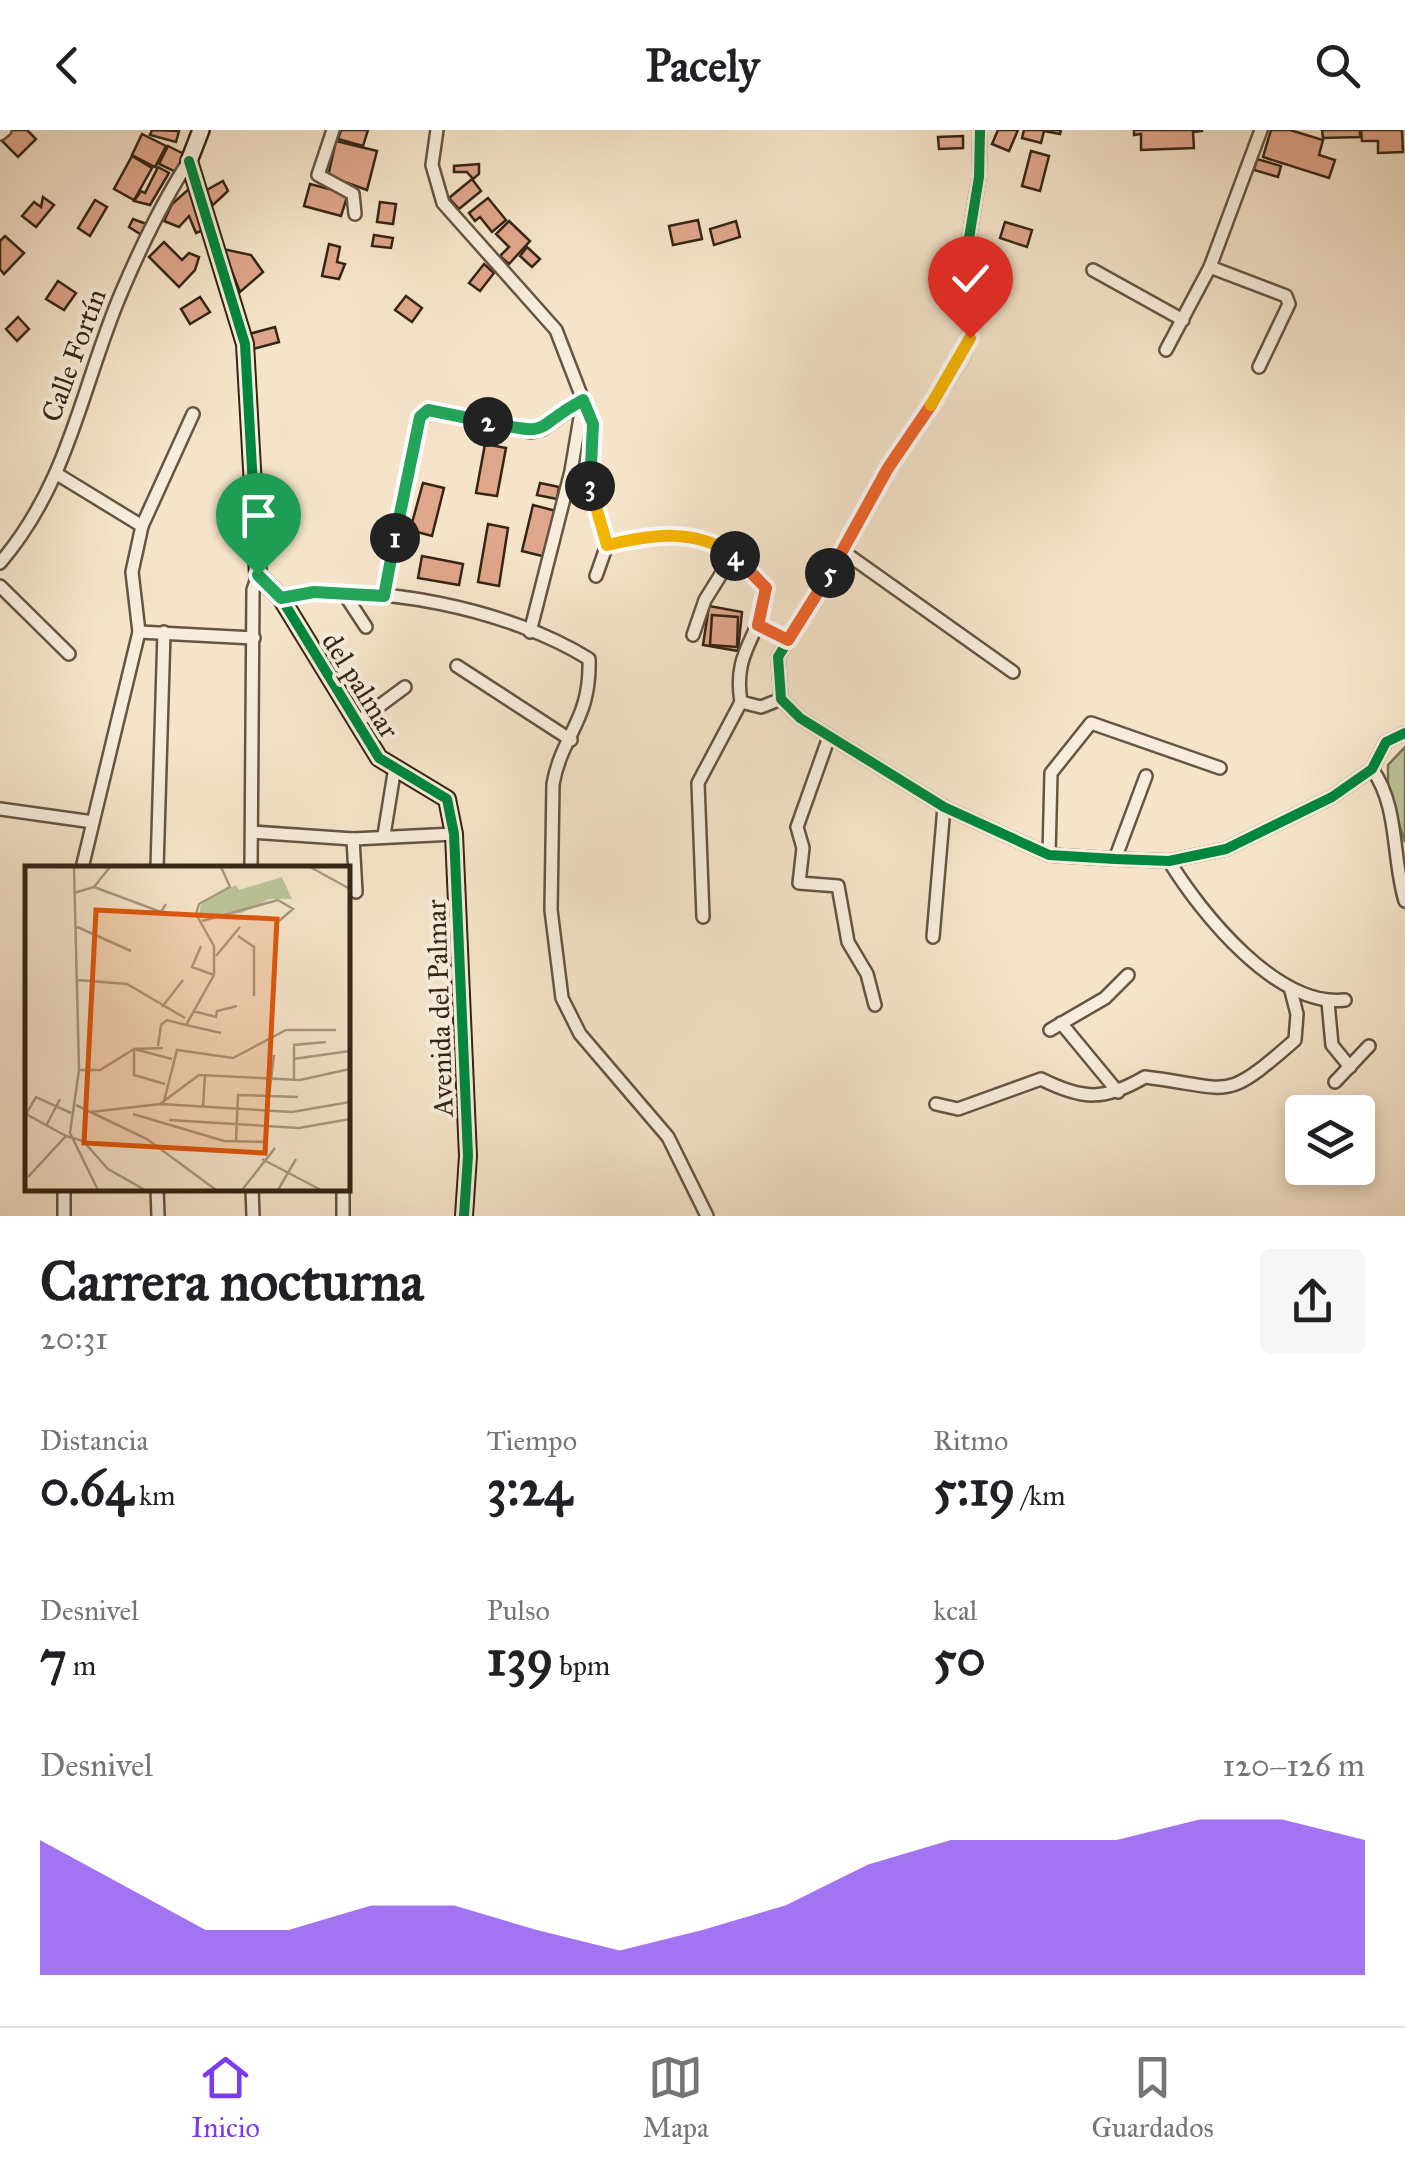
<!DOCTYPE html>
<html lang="es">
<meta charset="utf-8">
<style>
:root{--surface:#fff;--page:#f6f6f6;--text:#202124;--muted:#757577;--line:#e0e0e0;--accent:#7c3aed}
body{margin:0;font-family:"IM FELL Great Primer",serif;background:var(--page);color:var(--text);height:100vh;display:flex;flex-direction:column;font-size:38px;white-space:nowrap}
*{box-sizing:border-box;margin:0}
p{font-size:32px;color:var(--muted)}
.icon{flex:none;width:55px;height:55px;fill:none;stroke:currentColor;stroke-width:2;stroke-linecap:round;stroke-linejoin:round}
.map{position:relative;height:1086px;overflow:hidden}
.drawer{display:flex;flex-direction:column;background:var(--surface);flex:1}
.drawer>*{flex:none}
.fabs{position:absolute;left:1285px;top:965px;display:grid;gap:20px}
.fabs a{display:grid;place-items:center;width:90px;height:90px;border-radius:10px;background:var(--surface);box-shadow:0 5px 15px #0003;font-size:50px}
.pin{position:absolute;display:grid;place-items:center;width:85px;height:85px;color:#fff;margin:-102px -42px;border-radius:50% 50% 50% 0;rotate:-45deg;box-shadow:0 0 10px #0007}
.pin .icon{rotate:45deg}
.km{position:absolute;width:50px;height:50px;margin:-25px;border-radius:50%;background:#222;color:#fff;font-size:28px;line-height:50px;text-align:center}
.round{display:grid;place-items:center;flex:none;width:105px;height:105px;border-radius:10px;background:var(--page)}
.headline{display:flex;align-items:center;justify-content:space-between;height:170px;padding:0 40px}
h1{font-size:55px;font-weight:700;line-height:75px}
.figures{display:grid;grid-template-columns:repeat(3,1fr);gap:15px;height:170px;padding:10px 40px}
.figures div{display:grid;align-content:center}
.figures b{font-size:50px;font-weight:700}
.figures small{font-size:28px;font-weight:400}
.figures p{font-size:28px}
.chart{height:280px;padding:20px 40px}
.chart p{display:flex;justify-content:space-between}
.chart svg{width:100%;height:180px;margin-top:10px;fill:var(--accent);opacity:.7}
header{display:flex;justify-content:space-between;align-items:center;height:130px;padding:0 40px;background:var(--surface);font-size:45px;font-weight:700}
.dock{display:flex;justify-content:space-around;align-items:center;height:140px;border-top:2px solid var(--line);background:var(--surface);font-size:28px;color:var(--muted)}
.dock a{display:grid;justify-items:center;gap:5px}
.dock .active{color:var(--accent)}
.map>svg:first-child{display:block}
</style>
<header><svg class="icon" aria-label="back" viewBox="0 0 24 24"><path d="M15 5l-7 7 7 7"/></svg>Pacely<svg class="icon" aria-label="search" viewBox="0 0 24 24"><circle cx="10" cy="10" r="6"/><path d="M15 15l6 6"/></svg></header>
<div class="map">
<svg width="1405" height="1086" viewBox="0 0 1405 1086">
<rect width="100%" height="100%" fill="#f5e4ca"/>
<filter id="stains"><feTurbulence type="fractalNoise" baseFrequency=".002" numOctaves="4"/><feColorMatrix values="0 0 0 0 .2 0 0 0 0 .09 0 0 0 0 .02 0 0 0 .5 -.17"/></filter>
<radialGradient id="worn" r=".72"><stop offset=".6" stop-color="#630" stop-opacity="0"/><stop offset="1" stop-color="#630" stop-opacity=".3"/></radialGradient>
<path fill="#bac498" stroke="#787456" stroke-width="2.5" d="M 1405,617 L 1405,712 L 1388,662 L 1388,635 Z"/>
<g fill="#e0a68b" stroke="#352515" stroke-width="2.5">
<path d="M 13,0 L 27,0 L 36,9 L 18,27 L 2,11 Z"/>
<path d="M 152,0 L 179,1 L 176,12 L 150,5 Z"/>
<path d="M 341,0 L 368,0 L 363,16 L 338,9 Z"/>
<path d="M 998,0 L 1018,0 L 1009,21 L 992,14 Z"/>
<path d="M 1024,0 L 1061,0 L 1060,4 L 1044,1 L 1041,13 L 1022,8 Z"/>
<path d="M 1134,0 L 1202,0 L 1202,1 L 1193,2 L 1194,18 L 1141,20 L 1141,4 L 1134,5 Z"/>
<path d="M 1271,0 L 1290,0 L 1323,10 L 1319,25 L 1335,30 L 1329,48 L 1263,27 Z"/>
<path d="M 1322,0 L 1360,0 L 1360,7 L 1323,8 Z"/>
<path d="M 1361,0 L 1402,0 L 1403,22 L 1378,23 L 1378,11 L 1362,11 Z"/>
<path d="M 142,4 L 166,16 L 155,37 L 132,25 Z"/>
<path d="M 963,6 L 963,18 L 939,19 L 938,7 Z"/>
<path d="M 336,11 L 377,21 L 367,60 L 328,46 Z"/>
<path d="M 168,16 L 188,26 L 180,44 L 159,34 Z"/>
<path d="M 1031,21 L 1049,26 L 1040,61 L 1022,56 Z"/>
<path d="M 132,26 L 152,38 L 134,70 L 114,59 Z"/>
<path d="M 1257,29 L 1281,36 L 1278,47 L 1254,40 Z"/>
<path d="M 479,34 L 479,44 L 473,49 L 467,42 L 454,42 L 454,36 Z"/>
<path d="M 158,37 L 169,43 L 150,75 L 134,71 L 141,61 L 145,63 Z"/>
<path d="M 472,49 L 481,61 L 459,79 L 449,68 Z"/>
<path d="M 223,51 L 228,61 L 213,75 L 205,61 Z"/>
<path d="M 310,54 L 348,64 L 341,86 L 304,76 Z"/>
<path d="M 190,58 L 208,98 L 196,103 L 189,86 L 179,97 L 164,91 L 172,74 Z"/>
<path d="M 43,67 L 54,75 L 36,97 L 22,86 L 34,72 L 41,77 Z"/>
<path d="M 488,68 L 506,90 L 492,102 L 480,87 L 475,91 L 469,83 Z"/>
<path d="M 95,70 L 107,77 L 90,106 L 78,98 Z"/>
<path d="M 380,72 L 396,74 L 393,94 L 377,92 Z"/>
<path d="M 133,89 L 149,95 L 145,107 L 129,97 Z"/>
<path d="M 698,90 L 702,109 L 673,115 L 669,96 Z"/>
<path d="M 509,91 L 530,111 L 509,134 L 500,126 L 509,117 L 496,104 Z"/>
<path d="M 736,91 L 740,107 L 714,115 L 710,99 Z"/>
<path d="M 1005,92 L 1032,100 L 1027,117 L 1000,108 Z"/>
<path d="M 374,105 L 393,108 L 391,118 L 372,116 Z"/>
<path d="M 5,106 L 24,123 L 4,144 L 0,139 L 0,111 Z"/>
<path d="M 164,112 L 182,130 L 189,123 L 199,127 L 195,140 L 179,157 L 149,127 Z"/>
<path d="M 329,114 L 340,117 L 337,132 L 345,134 L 339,149 L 322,146 Z"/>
<path d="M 527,117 L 540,129 L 532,137 L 520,126 Z"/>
<path d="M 223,119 L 251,125 L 263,142 L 240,162 Z"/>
<path d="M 484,134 L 494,143 L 480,161 L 469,153 Z"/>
<path d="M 58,151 L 76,163 L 64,180 L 46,169 Z"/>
<path d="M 406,166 L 422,178 L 412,192 L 395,180 Z"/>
<path d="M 200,167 L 210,182 L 190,194 L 181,179 Z"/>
<path d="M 18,187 L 29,199 L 17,211 L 6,199 Z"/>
<path d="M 275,197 L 279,212 L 253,219 L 249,204 Z"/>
<path d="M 485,314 L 506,318 L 497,366 L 476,363 Z"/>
<path d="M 423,353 L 444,358 L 432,406 L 410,400 Z"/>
<path d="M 540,353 L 559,357 L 557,369 L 537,365 Z"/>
<path d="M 533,375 L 556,381 L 546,427 L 522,421 Z"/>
<path d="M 488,394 L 508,398 L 499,456 L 478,452 Z"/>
<path d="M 422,426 L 463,434 L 459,455 L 418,448 Z"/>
<path d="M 709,476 L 742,482 L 738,521 L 703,515 Z"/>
<path d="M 712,485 L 738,487 L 737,517 L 710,515 Z"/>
</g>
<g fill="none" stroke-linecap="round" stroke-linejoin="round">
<defs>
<g id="street">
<path d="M 333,0 L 318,45 L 353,64 L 355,84"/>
<path d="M 437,0 L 432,35 L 443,73 L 556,200 L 583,270 L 571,341 L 530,502"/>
<path d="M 0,4 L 5,0"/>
<path d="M 1210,137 L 1286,166 L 1289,174 L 1259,237"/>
<path d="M 1093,140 L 1183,190"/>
<path d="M 1166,220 L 1210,137 L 1261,0"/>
<path d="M 57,344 L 142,396"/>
<path d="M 607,415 C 650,405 694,395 731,424 C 745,434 754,447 766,458 C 763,507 732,518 741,572 L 761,577 L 781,569"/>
<path d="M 844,422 L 1013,542"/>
<path d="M 0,433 C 70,351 81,257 122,161 C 140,119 164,69 189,31"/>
<path d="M 0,456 L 69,524"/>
<path d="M 343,462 L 366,497"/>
<path d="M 384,466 L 418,295 L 428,280 L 531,302 L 543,299 L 583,270 L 593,295 L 590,358 L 607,415 L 596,446"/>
<path d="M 281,468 C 373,451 509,479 589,529 C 591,591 562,604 553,654 L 551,780 L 562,868 L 580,904 L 668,1007 L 707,1086"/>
<path d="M 758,495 L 788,509"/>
<path d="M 139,502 L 254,508"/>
<path d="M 693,505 L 705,470 L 733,425"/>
<path d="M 457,536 L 571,610"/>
<path d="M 781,569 L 800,588 L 944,677 L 1049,725 L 1115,729 L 1169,731 L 1226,719 L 1332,667 L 1372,639 L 1386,612 L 1405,603"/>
<path d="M 781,569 L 778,527 L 844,422 L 889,337 L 963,228 L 973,188 L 962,151 L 979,47 L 980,0"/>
<path d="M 359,591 L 405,557"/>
<path d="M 829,607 L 797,697 L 803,718 L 799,753 L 838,756 L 848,812 L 867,844 L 875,875"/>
<path d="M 1372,639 C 1399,676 1392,728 1405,771"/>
<path d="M 0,679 L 93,692"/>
<path d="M 252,702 L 353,709 L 454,704"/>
<path d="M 384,705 L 395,637"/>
<path d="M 353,709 L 356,762"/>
<path d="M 1049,725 L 1051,643 L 1091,593 L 1220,638"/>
<path d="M 1115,729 L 1146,646"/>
<path d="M 1169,731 C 1201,783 1277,878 1345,870"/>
<path d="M 82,738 L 139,502 L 132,442 L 142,396 L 193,284"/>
<path d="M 157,738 L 164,502"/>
<path d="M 251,738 L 253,460 L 258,445"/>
<path d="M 703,787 L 698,653 L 741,572"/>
<path d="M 933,807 L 944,677"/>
<path d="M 1328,872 L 1332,915 L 1350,937"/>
<path d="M 1061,893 L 1118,962"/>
<path d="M 1050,900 L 1105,868 L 1128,845"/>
<path d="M 1335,952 L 1369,916"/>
<path d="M 936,974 L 958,979 L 1041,949 C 1083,970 1104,971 1145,947 C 1233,958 1222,974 1295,910 L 1297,884 L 1291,861"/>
<path d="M 64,1058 L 64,1086"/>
<path d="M 157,1058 L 158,1086"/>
<path d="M 252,1058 L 253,1086"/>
<path d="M 343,1058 L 343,1086"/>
</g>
<path id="secondary" d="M 201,0 L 189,31 L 245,214 L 258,445 L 281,468 L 379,628 L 447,669 L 454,704 L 468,1026 L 464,1086"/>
</defs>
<use href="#street" stroke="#655542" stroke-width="16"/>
<use href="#secondary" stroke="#352515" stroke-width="20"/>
<use href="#street" stroke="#f8eddd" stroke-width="11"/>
<use href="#secondary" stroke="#f8eddd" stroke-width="15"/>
<defs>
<g id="cycleway">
<path d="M 980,0 L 979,47 L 962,151 L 973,188 L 963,228 L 889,337 L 844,422 L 778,527 L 781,569 L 800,588 L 944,677 L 1049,725 L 1115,729 L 1169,731 L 1226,719 L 1332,667 L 1372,639 L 1386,612 L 1405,603"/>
<path d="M 189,31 L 245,214 L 258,445 L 281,468 L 379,628 L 447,669 L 454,704 L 468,1026 L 464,1086"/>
</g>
</defs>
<use href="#cycleway" stroke="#f8eddd" stroke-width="16"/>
<use href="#cycleway" stroke="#00873e" stroke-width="10"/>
</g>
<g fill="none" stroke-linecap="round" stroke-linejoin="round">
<defs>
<path id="split-1" d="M 258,445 L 281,468 L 314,462 L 384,466 L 395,408"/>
<path id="split-2" d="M 395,408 L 420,287 L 428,280 L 488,292"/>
<path id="split-3" d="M 488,292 C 556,307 530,298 583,270 L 593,294 L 590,356"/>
<path id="split-4" d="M 590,356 L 607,415 C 653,405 694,397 735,426"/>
<path id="split-5" d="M 735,426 L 766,458 L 758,495 L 788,510 L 830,443"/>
<path id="split-6" d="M 830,443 L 888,338 L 931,275"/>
<path id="split-7" d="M 931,275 L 970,208"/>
</defs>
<use href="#split-1" stroke="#fff" stroke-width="20"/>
<use href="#split-2" stroke="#fff" stroke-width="20"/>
<use href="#split-3" stroke="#fff" stroke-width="20"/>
<use href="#split-4" stroke="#fff" stroke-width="20"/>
<use href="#split-5" stroke="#fff" stroke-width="20"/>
<use href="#split-6" stroke="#fff" stroke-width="20"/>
<use href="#split-7" stroke="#fff" stroke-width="20"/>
<use href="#split-1" stroke="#22a559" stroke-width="12"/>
<use href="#split-2" stroke="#22a559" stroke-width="12"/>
<use href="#split-3" stroke="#22a559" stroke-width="12"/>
<use href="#split-4" stroke="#f5b400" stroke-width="12"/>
<use href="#split-5" stroke="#f0652b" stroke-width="12"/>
<use href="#split-6" stroke="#f0652b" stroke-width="12"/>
<use href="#split-7" stroke="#f5b400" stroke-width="12"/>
</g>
<g text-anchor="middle" stroke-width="8" stroke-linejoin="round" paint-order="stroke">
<g font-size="28" fill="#352515" stroke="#f8eddd">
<text transform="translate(73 225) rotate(-70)" y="10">Calle Fortín</text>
<text transform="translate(361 555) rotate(58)" y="10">del palmar</text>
<text transform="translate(439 878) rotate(-92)" y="10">Avenida del Palmar</text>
</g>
</g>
<g transform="translate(25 736)">
<rect width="325" height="325" fill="#f5e4ca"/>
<path d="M 257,11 L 267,33 L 244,33 L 217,47 L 174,49 L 176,38 L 211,19 L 214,24 Z" fill="#bac498"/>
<path fill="none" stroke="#a89882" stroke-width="2.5" d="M 49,1 L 54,204 L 45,267 L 73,324M 285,1 L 325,23M 69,21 L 136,46 L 141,38M 49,27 L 69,21 L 85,1M 177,55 L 253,34 L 268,43 L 254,55M 50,60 L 106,85M 213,70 L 229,81 L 229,130M 176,80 L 167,101 L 189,109M 191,90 L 215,61M 52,114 L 102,118 L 160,152M 137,141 L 158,114M 168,145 L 191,151 L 192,145 L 212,140M 161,159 L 196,167M 133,180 L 136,159 L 142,154 L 161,159 L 189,109 L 189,80 L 171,48 L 174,38 L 205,21 L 196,1M 138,182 L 109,183 L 109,209 L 140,218M 268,193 L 325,185M 54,204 L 75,204 L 109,183 L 147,193M 269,213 L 269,179 L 301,176M 244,230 L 249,189M 139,235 L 152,184 L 208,192 L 261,164 L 311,164M 135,238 L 267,246 L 325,236M 51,239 L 122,273 L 191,324M 178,242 L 180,208M 66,246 L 135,238 L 174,209 L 275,214 L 325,203M 108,248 L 199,275 L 242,276M 144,254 L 274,262 L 325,253M 21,260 L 35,233M 41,270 L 1,248 L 11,231 L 46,247M 211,275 L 213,229 L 273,231M 237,293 L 296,324M 3,311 L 41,270 L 58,275 L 83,303 L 120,324M 217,324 L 250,282M 253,324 L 271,293"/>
<path fill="#df560c" fill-opacity="0.15" stroke="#df560c" stroke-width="5" d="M 71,44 L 252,53 L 240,287 L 59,277 Z"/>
<rect width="325" height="325" fill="none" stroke="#352515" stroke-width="5"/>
</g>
<rect width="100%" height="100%" filter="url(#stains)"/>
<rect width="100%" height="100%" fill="url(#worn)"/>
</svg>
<div class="fabs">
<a><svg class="icon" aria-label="layers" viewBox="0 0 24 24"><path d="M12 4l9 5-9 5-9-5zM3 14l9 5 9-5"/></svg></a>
</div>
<div class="pin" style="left:258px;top:445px;background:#1e9e55"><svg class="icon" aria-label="arrive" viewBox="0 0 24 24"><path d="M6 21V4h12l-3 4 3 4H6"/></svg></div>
<div class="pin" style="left:970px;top:208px;background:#d93025"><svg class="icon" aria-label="check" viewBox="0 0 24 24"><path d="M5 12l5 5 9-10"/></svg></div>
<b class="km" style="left:395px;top:408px">1</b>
<b class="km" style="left:488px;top:292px">2</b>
<b class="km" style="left:590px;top:356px">3</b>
<b class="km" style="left:735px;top:426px">4</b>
<b class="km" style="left:830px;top:443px">5</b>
</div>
<section class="drawer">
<div class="headline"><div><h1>Carrera nocturna</h1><p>20:31</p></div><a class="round"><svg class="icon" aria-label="share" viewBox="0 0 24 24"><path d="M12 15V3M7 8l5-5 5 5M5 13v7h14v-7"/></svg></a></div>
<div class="figures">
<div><p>Distancia</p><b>0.64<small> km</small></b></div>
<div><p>Tiempo</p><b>3:24</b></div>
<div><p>Ritmo</p><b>5:19<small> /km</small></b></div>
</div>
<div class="figures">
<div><p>Desnivel</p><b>7<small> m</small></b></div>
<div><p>Pulso</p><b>139<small> bpm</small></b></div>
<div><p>kcal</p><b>50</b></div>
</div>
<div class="chart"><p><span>Desnivel</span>120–126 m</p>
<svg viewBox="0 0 160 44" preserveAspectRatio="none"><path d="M0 44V11L10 22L20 33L30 33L40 27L50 27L60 33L70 38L80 33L90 27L100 17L110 11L120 11L130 11L140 6L150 6L160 11V44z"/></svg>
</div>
</section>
<nav class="dock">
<a class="active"><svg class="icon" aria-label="home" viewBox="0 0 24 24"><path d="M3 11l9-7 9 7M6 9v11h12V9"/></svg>Inicio</a>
<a><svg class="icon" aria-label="map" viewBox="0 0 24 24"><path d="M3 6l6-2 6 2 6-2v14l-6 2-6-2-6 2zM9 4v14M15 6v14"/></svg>Mapa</a>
<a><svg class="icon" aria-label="saved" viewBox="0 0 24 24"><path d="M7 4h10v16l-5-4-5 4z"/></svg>Guardados</a>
</nav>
